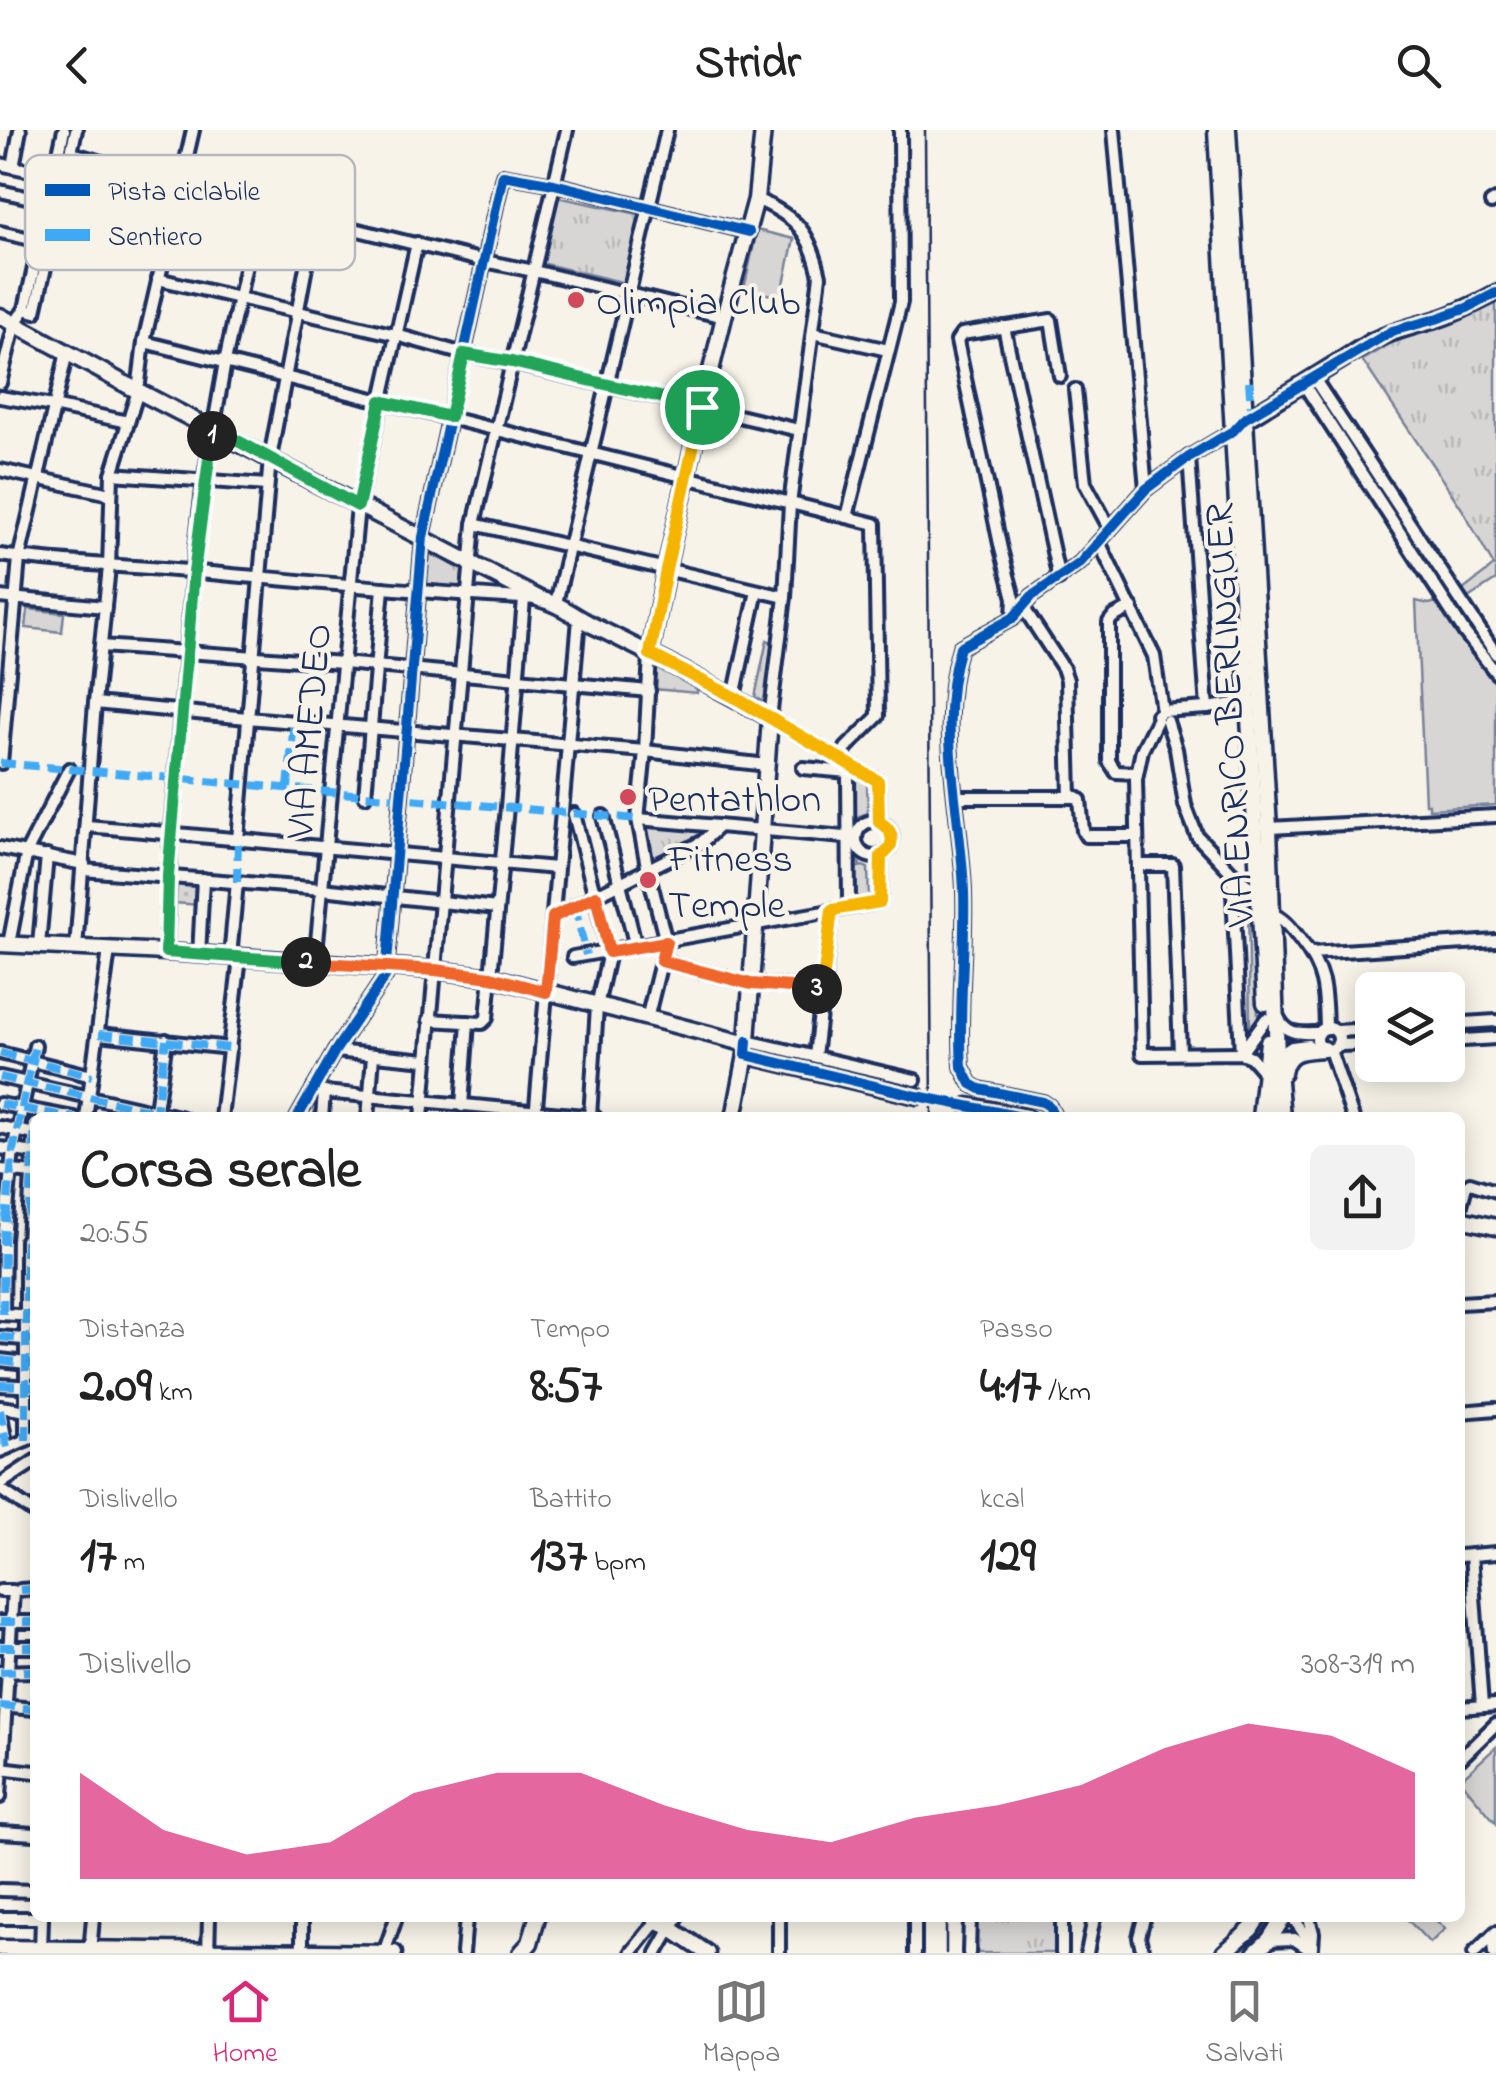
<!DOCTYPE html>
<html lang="it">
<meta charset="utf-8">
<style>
:root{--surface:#fff;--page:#f2f2f2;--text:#222;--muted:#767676;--line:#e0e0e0;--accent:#db2777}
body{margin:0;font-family:"Indie Flower",sans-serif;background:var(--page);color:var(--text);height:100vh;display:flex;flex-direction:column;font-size:38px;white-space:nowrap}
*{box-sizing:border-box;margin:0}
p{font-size:32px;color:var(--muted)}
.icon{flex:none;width:55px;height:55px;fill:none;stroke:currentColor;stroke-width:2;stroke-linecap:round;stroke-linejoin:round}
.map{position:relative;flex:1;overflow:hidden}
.side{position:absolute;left:30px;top:982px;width:1435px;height:810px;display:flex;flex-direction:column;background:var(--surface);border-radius:15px;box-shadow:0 5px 25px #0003}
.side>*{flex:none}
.fabs{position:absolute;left:1355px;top:842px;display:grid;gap:20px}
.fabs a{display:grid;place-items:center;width:110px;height:110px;border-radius:15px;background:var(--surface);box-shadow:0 5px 25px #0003;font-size:50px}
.pin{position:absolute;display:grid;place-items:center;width:85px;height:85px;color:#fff;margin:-42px;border:5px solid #fff;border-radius:50%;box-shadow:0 2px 10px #0007}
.km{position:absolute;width:50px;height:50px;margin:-25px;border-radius:50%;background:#222;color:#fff;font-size:28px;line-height:50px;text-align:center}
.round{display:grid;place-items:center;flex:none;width:105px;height:105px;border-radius:15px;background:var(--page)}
.head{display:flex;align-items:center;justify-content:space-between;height:170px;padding:0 50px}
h1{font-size:55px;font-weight:700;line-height:75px}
.metrics{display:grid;grid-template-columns:repeat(3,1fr);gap:15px;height:170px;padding:10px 50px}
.metrics div{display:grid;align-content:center}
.metrics b{font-size:50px;font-weight:700}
.metrics small{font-size:28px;font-weight:400}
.metrics p{font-size:28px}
.chart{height:280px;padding:20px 50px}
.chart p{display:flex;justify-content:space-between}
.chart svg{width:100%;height:180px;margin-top:10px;fill:var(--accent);opacity:.7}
header{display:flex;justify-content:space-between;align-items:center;height:130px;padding:0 50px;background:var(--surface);font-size:45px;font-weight:700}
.tab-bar{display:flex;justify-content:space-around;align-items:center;height:140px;border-top:2px solid var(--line);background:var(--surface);font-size:28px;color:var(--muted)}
.tab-bar a{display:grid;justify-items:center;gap:5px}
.tab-bar .selected{color:var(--accent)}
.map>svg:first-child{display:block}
</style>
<header><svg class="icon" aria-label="back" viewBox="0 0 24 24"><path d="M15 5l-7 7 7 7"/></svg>Stridr<svg class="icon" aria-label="search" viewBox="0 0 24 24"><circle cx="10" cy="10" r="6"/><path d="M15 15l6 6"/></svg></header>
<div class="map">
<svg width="1496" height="1823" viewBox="0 0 1496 1823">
<defs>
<pattern id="park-tufts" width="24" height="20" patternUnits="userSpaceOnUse" patternTransform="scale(2.5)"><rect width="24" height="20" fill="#d7d6d4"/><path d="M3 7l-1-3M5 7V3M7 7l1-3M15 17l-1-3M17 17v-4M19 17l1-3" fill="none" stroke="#b8b8b8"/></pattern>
<pattern id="garden-dots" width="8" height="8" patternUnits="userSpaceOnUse" patternTransform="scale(2.5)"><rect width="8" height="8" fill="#d7d6d4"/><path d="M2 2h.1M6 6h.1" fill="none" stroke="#b8b8b8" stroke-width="1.8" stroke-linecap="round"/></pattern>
</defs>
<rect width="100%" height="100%" fill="#f7f3e8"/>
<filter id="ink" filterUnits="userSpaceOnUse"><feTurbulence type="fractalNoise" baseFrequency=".01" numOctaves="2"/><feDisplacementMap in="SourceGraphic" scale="20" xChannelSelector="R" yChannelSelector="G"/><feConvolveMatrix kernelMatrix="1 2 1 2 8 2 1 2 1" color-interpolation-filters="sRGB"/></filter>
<g filter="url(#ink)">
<g fill="#d7d6d4" stroke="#798299" stroke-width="2.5">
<path d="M 757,100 L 794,109 L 781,167 L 744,159 Z"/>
<path d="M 1416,471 L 1429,474 L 1437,472 L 1472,525 L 1496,554 L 1496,675 L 1429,679 L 1429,674 L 1425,674 Z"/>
<path d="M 28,479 L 64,483 L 62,502 L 26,498 Z"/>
<path d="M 854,647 L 867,653 L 868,683 L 854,688 Z"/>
<path d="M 856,731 L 860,734 L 859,737 L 863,736 L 868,738 L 869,768 L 855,768 Z"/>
<path d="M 1248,771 L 1252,771 L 1258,886 L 1250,900 Z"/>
<path d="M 1496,1617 L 1496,1693 L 1460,1650 Z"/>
<path d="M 1406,1788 L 1434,1788 L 1445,1799 L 1430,1813 Z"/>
</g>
<g fill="url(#park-tufts)" stroke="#798299" stroke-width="2.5">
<path d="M 557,67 L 643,85 L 626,153 L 541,133 Z"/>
<path d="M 1496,170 L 1496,450 L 1468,468 L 1463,460 L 1494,436 L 1462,379 L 1362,230 L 1395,211 L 1421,200 L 1449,193 Z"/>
<path d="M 430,424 L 463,440 L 460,459 L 425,458 Z"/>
<path d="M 767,510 L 772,512 L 767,573 L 755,567 Z"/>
<path d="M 656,537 L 697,557 L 697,563 L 654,559 Z"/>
<path d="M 643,696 L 707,700 L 706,705 L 650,737 Z"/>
<path d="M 977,1788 L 1056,1788 L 1055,1823 L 977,1823 Z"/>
</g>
<path fill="url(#garden-dots)" stroke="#798299" stroke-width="2.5" d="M 177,751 L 201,753 L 199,775 L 175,773 Z"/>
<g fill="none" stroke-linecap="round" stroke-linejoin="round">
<path stroke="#cbcccc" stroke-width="14" stroke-dasharray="14 7" stroke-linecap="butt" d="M 917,966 L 968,976"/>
<defs>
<g id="street">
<path d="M 1114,0 L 1146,359"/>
<path d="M 72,23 L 180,56 L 484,131 L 534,141 L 724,187"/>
<path d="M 0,34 L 54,46"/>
<path d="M 13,37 L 20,0"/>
<path d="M 0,61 L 48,72"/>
<path d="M 756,69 C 797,87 810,102 820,146 L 790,374 L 785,467 L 770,588 L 878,651 L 879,692"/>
<path d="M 1491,73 L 1496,70"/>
<path d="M 0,102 L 39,111"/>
<path d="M 158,149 L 396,205 L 464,224 L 512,233 L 799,300"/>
<path d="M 25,179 L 35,182 L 76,0"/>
<path d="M 1004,197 L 1059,449"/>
<path d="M 813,203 L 888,220"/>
<path d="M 144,212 L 875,394 L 878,586 L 846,618 L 842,628"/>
<path d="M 1313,247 L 1496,524"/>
<path d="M 0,253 L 15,193 L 25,179 L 64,0"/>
<path d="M 1303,253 L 1465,503 L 1496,543"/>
<path d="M 1075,260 L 1085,353 L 1110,399"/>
<path d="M 0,267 L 53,276 L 128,292"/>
<path d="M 1189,327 L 1207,578"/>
<path d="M 0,340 L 110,364"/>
<path d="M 112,344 L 267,355"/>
<path d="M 847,387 L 901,172 L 900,0"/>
<path d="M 474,394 L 785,467"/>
<path d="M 1099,412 L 1154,526 L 1162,581"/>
<path d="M 0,425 C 66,434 133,436 199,442 C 312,452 424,463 537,469"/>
<path d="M 0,467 L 105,477"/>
<path d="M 556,473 L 667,0"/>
<path d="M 1023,477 L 1063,538 L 1067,550 L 1070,667"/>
<path d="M 1132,477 L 1113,487 L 1109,492 L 1109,631 L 1116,642 L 1137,643"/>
<path d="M 1013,487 L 1014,468 L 1001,419 L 957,211 L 962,204 L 1051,190 L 1060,246"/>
<path d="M 101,516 L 343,533 L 649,561"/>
<path d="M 734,567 L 757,461"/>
<path d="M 95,573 L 247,588 L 645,621 L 767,635"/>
<path d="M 1157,585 L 1162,581 L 1207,578 L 1249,572"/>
<path d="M 1157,590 L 1142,620 L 1136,649 L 1142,924 L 1241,923 L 1251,927 L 1264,942"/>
<path d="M 1167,591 L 1176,619 L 1185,675 L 1197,706 L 1232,743 L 1247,755 L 1259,761"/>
<path d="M 843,629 L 848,642 L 849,776"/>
<path d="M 1,633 L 19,428 L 67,222"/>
<path d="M 803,638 L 848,642"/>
<path d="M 365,666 L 383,458"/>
<path d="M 955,667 L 1076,667 L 1080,670 L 1083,701 L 1086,706 L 1137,706"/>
<path d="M 574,684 L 609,822 L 597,876 L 590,987"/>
<path d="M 603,686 L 636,817"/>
<path d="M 638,689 L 856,708"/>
<circle cx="874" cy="709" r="18"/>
<path d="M 87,696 L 556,738"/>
<path d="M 1269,698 L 1496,686"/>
<path d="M 238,710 L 270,328 L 315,89"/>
<path d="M 0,718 L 84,734"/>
<path d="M 1138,735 L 1173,735 L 1180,923"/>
<path d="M 83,740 L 322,759 L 497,778"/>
<path d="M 1232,743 L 1241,923"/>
<path d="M 1271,783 C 1285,789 1292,799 1301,811 C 1325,841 1325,861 1326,897"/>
<path d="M 553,787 L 702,712 L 719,696"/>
<path d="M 9,814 L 27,721 L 69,639"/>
<path d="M 39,815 L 47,726"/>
<path d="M 76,818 L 95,573 L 109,437 L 112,344 L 138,261 L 144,212 L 193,0"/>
<path d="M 166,822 L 171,703 L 193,442 L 204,351 L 225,232 L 259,75"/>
<path d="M 1311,823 L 1496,811"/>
<path d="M 199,825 L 203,749"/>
<path d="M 230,827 L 237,752"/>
<path d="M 573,827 L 880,772 L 881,726"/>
<path d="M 661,831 L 751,854 L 823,859"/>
<path d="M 315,833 L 358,376 L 417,113"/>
<path d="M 1278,887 C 1287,906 1300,903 1319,903"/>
<path d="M 647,889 L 666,812 L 648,741 L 638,689 L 645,621 L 650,524"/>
<path d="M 429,890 L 482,893 L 487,888 L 507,677 L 524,469"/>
<path d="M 1448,894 L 1496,891"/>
<circle cx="1328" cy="909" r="11"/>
<path d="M 1337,901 L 1372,899"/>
<path d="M 99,904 L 230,918"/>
<path d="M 747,911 L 915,950"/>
<path d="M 1448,911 L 1496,908"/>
<path d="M 1338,915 L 1372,914"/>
<path d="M 1330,920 L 1353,988"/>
<path d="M 335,921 L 426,930"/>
<path d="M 0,923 L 92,946"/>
<path d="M 1241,923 L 1266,889"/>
<path d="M 815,926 L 832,780"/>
<path d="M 1277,927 L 1292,917 L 1308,915"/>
<path d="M 0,947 L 183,988"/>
<path d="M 313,961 L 595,987"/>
<path d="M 0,974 L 74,988"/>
<path d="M 462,976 L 468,892"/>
<path d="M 155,987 L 166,910"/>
<path d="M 86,988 L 109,820"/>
<path d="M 221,988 L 240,827"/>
<path d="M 297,988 L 335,921 L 386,845 L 423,407 L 503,45 L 554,54 L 749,102"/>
<path d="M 322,988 L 324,962"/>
<path d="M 368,988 L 373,926"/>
<path d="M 422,988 L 474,394 L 567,0"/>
<path d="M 535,988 L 579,489"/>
<path d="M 1055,988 L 1049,976 L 1043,972 L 980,959 L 971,954 L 962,937 C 958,879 966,819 964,761 C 961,681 936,596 960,517 L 1013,488 L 1032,466 L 1080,433 L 1146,359 L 1189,327 L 1233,301"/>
<path d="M 0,997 L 35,1004"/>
<path d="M 0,1018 L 35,1023"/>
<path d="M 0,1040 L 34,1043"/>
<path d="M 1460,1079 L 1466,1056 L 1470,1053 L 1496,1061"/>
<path d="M 28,1110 L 35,994"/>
<path d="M 1460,1173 L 1496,1171"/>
<path d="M 0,1184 L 35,1186"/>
<path d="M 3,1184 L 4,1109 L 13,1020 L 35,916"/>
<path d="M 0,1207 L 35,1210"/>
<path d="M 0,1230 L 35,1234"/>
<path d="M 0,1255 L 35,1257"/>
<path d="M 0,1277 L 35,1282"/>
<path d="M 0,1280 L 7,1318"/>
<path d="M 1460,1282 L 1496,1279"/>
<path d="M 26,1310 L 26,1110"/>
<path d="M 0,1321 L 35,1306"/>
<path d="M 0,1354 L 35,1331"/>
<path d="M 0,1359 L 35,1383"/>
<path d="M 1471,1425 L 1482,1576"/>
<path d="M 1460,1426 L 1496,1423"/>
<path d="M 20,1460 L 35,1459"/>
<path d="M 0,1461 L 13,1461 L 0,1667"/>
<path d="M 0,1492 L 35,1492"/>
<path d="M 0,1517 L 35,1517"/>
<path d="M 0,1542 L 35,1541"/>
<path d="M 1,1576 L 35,1579"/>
<path d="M 1460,1578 L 1496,1575"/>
<path d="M 1460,1629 L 1496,1594"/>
<path d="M 0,1638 L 35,1642"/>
<path d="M 0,1702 L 35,1704"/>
<path d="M 0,1760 L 35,1761"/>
<path d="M 0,1788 L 42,1788"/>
<path d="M 302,1788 L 302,1822"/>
<path d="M 915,1788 L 915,1823"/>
<path d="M 1293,1788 L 1306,1806 L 1311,1820"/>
<path d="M 1309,1788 L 1313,1803 L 1312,1817"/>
<path d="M 1492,1806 L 1494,1823"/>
<path d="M 1269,1810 L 1294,1809 L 1312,1821"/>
<path d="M 41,1821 L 42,1788"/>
<path d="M 90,1822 L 93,1788"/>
<path d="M 208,1823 L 209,1788"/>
<path d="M 384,1823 L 396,1788"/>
<path d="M 463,1823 L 466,1788"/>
<path d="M 631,1823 L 659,1788"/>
<path d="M 657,1823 L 677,1788"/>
<path d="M 779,1823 L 779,1788"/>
<path d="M 969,1823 L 970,1788"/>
<path d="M 1062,1823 L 1062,1788"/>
<path d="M 1087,1823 L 1094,1788"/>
<path d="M 1143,1823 L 1139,1807 L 1144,1788"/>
<path d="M 1474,1823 L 1496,1802"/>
</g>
<g id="secondary">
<path d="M 1216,0 L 1265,873"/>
<path d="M 1228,0 L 1269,698 L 1277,927 L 1282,988"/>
<path d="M 0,186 L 138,261 L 540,469 C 561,474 577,488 596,497 C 655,526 713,555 770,588 L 746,925 L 734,988"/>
<path d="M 1240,293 L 1372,211 C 1393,201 1413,196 1435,190 C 1456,184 1477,173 1496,163"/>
<path d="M 650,524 L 666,440 L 702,277 L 724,187 L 756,69 L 763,0"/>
<path d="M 0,814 L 166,822 L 435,840 L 491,847 L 747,914"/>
<path d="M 746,925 L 917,966"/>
<path d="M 1283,943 C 1287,919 1303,921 1324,919"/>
<path d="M 1269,949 L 1270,988"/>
<path d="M 968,976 L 1027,988"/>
<path d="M 1260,988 L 1268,912"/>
<path d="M 1460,1089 L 1496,1097"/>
<path d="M 655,1788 L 707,1823"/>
<path d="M 0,1818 L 394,1823"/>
<path d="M 521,1823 L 530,1813 L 537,1788"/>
<path d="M 1224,1823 L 1251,1799 L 1258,1788"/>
<path d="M 1255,1823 L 1269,1810 L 1283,1788"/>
</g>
</defs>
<use href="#street" stroke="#1b2f5e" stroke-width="18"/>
<use href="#secondary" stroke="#1b2f5e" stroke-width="21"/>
<use href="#street" stroke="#f7f3e8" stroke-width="10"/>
<use href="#secondary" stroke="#f7f3e8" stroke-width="14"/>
<g stroke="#1b2f5e" stroke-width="2.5">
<path d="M 925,0 L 932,988"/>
<path d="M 946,1823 L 946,1788"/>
</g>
<g stroke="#3fa9f5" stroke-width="8" stroke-dasharray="15 8" stroke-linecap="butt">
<path d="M 1249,251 L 1252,291"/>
<path d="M 0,633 L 638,689"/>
<path d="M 288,658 L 294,591"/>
<path d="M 237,752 L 238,710"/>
<path d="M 575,776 L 586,825"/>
<path d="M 99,904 L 230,918"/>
<path d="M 0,923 L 92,946"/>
<path d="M 0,947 L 183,988"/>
<path d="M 0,974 L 74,988"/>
<path d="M 155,988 L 166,910"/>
<path d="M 28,1110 L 35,994"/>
<path d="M 3,1184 L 4,1109 L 13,1020 L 35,916"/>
<path d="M 0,1207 L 35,1210"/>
<path d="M 0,1230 L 35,1234"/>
<path d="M 0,1255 L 35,1257"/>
<path d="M 0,1280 L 7,1318"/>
<path d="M 26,1310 L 26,1110"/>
<path d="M 20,1460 L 35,1459"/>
<path d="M 0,1492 L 35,1492"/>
<path d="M 0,1517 L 35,1517"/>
<path d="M 0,1542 L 35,1541"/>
<path d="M 0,1576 L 35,1579"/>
</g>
<defs>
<g id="cycleway">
<path d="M 747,911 L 746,925 L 917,966 L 1027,988"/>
<path d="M 297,988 L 335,921 L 386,845 L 423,407 L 503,45 L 554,54 L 749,102"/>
<path d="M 1055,988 L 1049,976 L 1043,972 L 980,959 L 971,954 L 962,937 C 958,879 966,819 964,761 C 961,681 936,596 960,517 L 1013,488 L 1032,466 L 1080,433 L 1146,359 L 1189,327 L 1233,301 L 1244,289 L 1392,201 L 1436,189 L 1467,178 L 1496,163"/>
</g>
</defs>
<use href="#cycleway" stroke="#f7f3e8" stroke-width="16"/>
<use href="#cycleway" stroke="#0057b8" stroke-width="10"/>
</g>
</g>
<g fill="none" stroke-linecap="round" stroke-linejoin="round" filter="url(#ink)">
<defs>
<path id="split-1" d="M 212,306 L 214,298 L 358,376 L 381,271 L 450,287 L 464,224 L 512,232 L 702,277"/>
<path id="split-2" d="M 212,306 L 194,442 L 168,746 L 166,822 L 306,832"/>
<path id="split-3" d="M 306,832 L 435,840 L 491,847 L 546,862 L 553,787 L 596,766 L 609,822 L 666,812 L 661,831 L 751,854 L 817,859"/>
<path id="split-4" d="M 702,277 L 666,440 L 650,524 L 734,567 L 878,651 L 879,692 C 895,700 896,717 881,726 L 880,772 L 832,780 L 822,859 L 817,859"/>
</defs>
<use href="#split-1" stroke="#fff" stroke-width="20"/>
<use href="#split-2" stroke="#fff" stroke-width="20"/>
<use href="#split-3" stroke="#fff" stroke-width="20"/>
<use href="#split-4" stroke="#fff" stroke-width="20"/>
<use href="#split-1" stroke="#22a559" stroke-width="12"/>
<use href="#split-2" stroke="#22a559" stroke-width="12"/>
<use href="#split-3" stroke="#f0652b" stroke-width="12"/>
<use href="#split-4" stroke="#f5b400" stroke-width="12"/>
</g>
<g fill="#d1495b" stroke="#f7f3e8" stroke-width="4">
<circle cx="576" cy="170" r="10"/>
<circle cx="628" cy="667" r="10"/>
<circle cx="648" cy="750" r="10"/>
</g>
<g text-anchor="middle" stroke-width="8" stroke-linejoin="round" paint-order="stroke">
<g font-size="40" fill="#1b2f5e" stroke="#f7f3e8" text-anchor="start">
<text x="596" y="184">Olimpia Club</text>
<text x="648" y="681">Pentathlon</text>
<text x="668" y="741">Fitness<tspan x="668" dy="46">Temple</tspan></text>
</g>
<g font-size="40" fill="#1b2f5e" stroke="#f7f3e8">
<text transform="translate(1228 585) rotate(-93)" y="14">VIA ENRICO BERLINGUER</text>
<text transform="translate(307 601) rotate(-85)" y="14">VIA AMEDEO</text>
</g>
</g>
<rect x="25" y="25" width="330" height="115" rx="15" fill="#f7f3e8" stroke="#b5b8bf" stroke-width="2.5"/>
<rect x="45" y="54" width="45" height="12" fill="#0057b8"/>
<rect x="45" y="99" width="45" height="12" fill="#3fa9f5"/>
<g font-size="28" fill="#1b2f5e">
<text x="108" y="70">Pista ciclabile</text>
<text x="108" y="115">Sentiero</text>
</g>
</svg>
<div class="fabs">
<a><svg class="icon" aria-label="layers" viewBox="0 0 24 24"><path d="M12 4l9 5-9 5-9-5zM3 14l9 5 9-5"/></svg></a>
</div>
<div class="pin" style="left:702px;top:277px;background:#1e9e55"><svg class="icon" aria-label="arrive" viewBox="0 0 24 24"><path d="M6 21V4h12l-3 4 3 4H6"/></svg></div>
<b class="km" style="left:212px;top:306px">1</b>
<b class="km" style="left:306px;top:832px">2</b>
<b class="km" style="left:817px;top:859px">3</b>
<section class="side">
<div class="head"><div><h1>Corsa serale</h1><p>20:55</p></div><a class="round"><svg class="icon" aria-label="share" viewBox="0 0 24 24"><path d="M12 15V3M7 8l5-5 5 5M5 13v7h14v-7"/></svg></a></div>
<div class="metrics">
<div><p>Distanza</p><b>2.09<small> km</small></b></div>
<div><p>Tempo</p><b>8:57</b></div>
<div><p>Passo</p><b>4:17<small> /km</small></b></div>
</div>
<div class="metrics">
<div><p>Dislivello</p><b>17<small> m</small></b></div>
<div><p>Battito</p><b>137<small> bpm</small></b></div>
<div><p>kcal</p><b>129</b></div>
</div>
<div class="chart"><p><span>Dislivello</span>308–319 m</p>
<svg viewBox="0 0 160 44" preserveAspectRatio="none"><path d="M0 44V18L10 32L20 38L30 35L40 23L50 18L60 18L70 26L80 32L90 35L100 29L110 26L120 21L130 12L140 6L150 9L160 18V44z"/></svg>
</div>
</section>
</div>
<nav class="tab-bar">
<a class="selected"><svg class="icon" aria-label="home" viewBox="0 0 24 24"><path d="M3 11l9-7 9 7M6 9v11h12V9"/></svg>Home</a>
<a><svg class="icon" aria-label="map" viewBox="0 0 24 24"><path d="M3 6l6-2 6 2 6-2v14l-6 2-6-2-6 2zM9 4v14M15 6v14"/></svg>Mappa</a>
<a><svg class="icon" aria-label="saved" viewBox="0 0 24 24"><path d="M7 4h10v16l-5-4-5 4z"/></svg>Salvati</a>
</nav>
